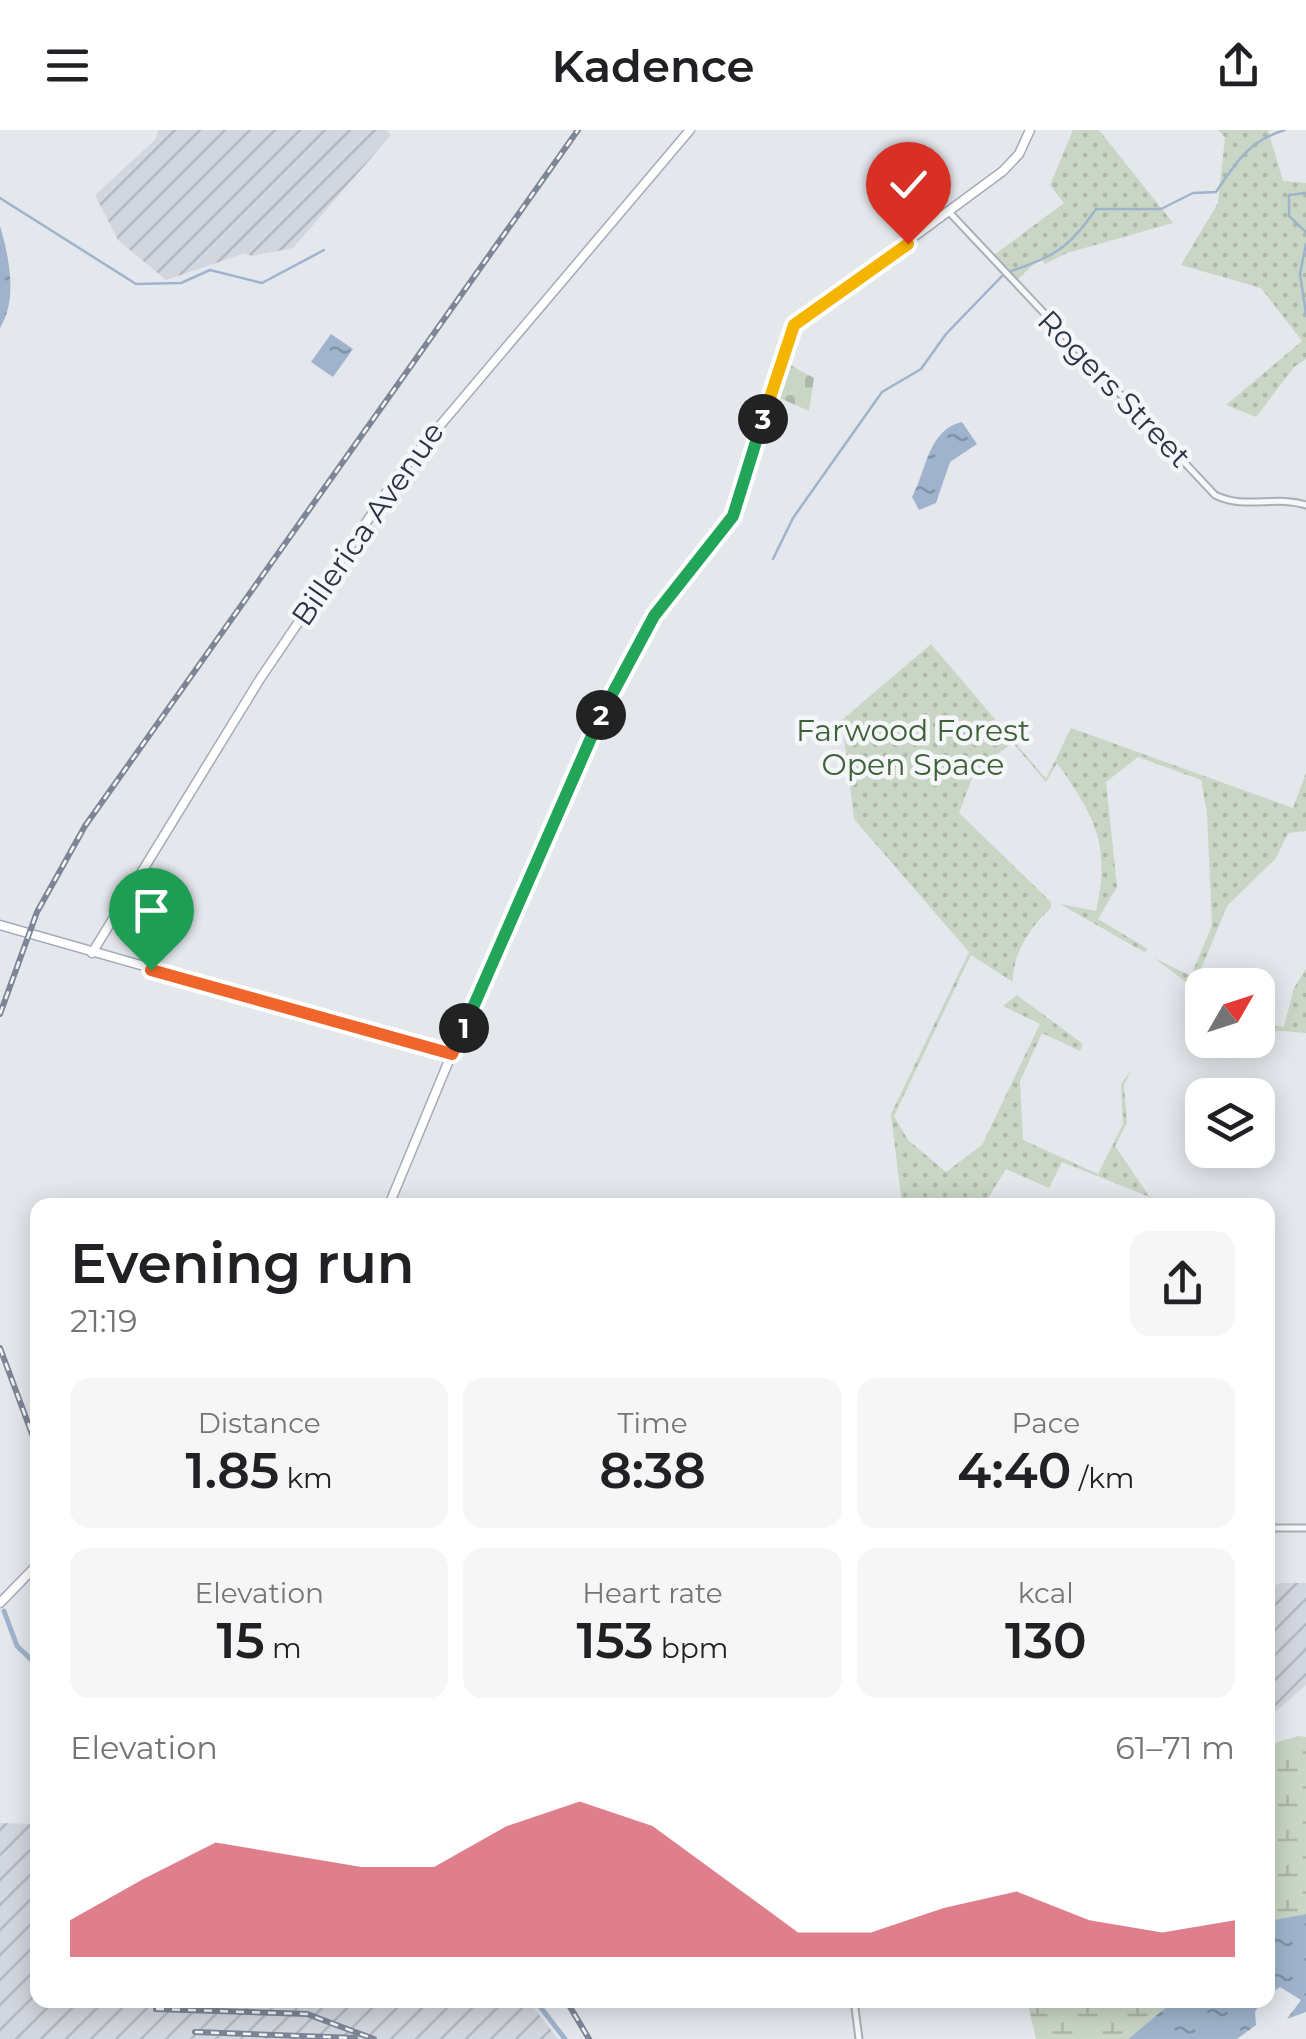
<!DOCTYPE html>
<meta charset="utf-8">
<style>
:root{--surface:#fff;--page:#f6f6f6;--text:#202124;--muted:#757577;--accent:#d1495b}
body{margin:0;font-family:Montserrat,sans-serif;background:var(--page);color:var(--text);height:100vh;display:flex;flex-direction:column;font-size:38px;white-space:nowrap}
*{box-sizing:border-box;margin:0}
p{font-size:32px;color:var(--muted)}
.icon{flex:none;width:55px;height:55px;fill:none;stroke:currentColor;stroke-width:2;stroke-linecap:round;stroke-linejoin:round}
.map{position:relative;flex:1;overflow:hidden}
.sheet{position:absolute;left:30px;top:1068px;width:1245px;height:810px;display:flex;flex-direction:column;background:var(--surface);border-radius:20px;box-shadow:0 5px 25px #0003}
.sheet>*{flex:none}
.needle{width:65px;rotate:51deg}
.fabs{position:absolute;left:1185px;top:838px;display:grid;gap:20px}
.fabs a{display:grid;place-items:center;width:90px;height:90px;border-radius:20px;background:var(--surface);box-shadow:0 5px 25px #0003;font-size:50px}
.pin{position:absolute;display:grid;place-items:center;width:85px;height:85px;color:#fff;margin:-102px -42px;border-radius:50% 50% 50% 0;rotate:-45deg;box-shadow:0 0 10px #0007}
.pin .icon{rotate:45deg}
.km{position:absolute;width:50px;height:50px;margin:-25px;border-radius:50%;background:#222;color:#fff;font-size:28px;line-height:50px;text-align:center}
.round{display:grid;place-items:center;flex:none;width:105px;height:105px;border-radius:20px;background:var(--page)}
.overview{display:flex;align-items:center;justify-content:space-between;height:170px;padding:0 40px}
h1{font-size:55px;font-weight:600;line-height:75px}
.metrics{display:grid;grid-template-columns:repeat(3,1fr);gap:15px;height:170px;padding:10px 40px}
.metrics div{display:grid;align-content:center;border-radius:20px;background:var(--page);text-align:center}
.metrics b{font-size:50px;font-weight:600}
.metrics small{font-size:28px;font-weight:400}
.metrics p{font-size:28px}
.chart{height:280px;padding:20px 40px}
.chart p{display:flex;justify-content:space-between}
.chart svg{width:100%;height:180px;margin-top:10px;fill:var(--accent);opacity:.7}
header{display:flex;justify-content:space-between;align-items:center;height:130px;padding:0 40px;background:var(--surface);font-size:45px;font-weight:600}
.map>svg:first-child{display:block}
</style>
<header><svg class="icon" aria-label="menu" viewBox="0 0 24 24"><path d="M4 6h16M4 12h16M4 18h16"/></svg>Kadence<svg class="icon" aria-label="share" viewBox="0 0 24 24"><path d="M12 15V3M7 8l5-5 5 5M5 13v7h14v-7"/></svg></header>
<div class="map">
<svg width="1306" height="1909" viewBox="0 0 1306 1909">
<defs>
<pattern id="industrial-furrows" width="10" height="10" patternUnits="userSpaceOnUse" patternTransform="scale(2.5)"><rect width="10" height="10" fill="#d2d6de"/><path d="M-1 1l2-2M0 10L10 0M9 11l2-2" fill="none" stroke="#b4b8c0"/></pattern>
<pattern id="wetland-marsh" width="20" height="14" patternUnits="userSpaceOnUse" patternTransform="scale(2.5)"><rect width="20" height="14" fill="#c9d6c5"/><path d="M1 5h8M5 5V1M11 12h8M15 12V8" fill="none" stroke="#adb8ab"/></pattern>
<pattern id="cemetery-stones" width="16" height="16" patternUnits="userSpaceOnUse" patternTransform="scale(2.5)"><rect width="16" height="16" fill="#c9d6c5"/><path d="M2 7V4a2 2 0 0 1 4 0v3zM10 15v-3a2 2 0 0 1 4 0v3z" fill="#adb8ab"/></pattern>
<pattern id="park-dots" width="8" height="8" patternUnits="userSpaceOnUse" patternTransform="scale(2.5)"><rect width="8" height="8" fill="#c9d6c5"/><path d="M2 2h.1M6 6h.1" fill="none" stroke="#adb8ab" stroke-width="1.8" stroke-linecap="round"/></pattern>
<pattern id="water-ripples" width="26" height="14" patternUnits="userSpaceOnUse" patternTransform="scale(2.5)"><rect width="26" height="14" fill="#9fb4cc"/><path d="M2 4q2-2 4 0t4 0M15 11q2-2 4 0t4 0" fill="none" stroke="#8293a7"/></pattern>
</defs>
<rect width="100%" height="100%" fill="#e4e7ec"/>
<g fill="url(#industrial-furrows)">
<path d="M 158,0 L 387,0 L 391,5 L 293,118 L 252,126 L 245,123 L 166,150 L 118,110 L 95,65 L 156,9 Z"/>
<path d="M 1281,1453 L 1306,1453 L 1306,1555 L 1268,1588 L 1268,1458 Z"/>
<path d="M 0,1693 L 37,1694 L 38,1870 L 528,1870 L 558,1909 L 0,1909 Z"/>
</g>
<g fill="url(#wetland-marsh)">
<path d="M 1298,1606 L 1306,1607 L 1306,1784 L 1268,1791 L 1268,1615 Z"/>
<path d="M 1027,1870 L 1175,1870 L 1128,1909 L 1036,1909 Z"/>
</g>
<path fill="url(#cemetery-stones)" d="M 783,231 L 814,248 L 809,281 L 773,265 Z"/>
<g fill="url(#park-dots)">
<path d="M 1073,0 L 1099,0 L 1173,93 L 1067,123 L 1045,134 L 1040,128 L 1017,150 L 994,125 L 1064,73 L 1050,55 Z"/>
<path d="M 1218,0 L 1268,0 L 1283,51 L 1306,53 L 1306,229 L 1294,237 L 1256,287 L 1226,275 L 1302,211 L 1261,158 L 1181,135 L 1218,73 L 1225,7 Z"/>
<path d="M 931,514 L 1046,649 L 1071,598 L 1293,678 L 1306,643 L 1306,701 L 1288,703 L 1276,728 L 1227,776 L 1194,856 L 1202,864 L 1154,828 L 1191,846 L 1212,795 L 1207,683 L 1201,650 L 1138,627 L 1106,652 L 1117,757 L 1098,789 L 1148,819 L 1144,822 L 1060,774 L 1096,781 C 1111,716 1095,686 1057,633 L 1046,652 L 1013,613 L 975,640 L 959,683 L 1051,772 L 1051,778 C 1031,795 1012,825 1013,852 L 971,825 L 894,986 L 908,1010 L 946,1042 L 982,1015 L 1040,894 L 1003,876 L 1017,865 L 1083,914 L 1080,921 L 1042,903 L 1020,951 L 1023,1010 L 1098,1044 L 1123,994 L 1121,954 L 1131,941 L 1124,955 L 1127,993 L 1115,1016 L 1149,1066 L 1170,1075 L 1062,1032 L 1049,1058 L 1006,1039 L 984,1075 L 902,1075 L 891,984 L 969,822 L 854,689 L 842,590 Z"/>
<path d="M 1306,839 L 1306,903 L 1258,899 L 1258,894 L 1284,897 L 1294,858 Z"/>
</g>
<g fill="url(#water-ripples)">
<path d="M 0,96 C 9,127 18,169 0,198 Z"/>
<path d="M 331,204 L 353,219 L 333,247 L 311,232 Z"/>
<path d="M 962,292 L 977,314 L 950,332 L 936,373 L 919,380 L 912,367 C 926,342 928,299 962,292 Z"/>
<path d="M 1306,1784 L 1306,1882 L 1287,1889 L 1301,1870 L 1280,1857 L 1268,1865 L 1268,1791 Z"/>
<path d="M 1175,1870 L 1262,1870 L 1255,1882 L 1256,1895 L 1237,1909 L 1128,1909 Z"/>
</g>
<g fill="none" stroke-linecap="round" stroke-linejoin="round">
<g stroke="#9fb4cc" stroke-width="2.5">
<path d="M 1306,63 L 1289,65 L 1289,86 L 1306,102"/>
<path d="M 0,68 L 136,154 L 181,153 L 210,140 L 262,153 L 324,120"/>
<path d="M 1306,114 L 1300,144 L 1306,184"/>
<path d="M 1011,141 C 1054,127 1070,117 1096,79 L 1161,79 L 1193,63 L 1216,62 C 1235,33 1250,10 1285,0"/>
<path d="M 773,429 L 793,388 L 882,262 L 921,239 L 946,204 L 1002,146"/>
</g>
<g stroke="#9fb4cc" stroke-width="5">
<path d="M 4,1481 L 17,1516 L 38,1536"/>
<path d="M 535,1870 L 565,1909"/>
</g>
<defs>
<g id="minor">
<path d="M 950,83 L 1215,365 C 1244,380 1276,365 1306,375"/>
<path d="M 1268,1398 L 1306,1398"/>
<path d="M 854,1870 L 859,1909"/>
</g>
<g id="major">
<path d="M 0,795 L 453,924"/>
<path d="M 92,823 L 260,549 L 399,344 L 690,0"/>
<path d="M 389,1075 L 501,805 L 613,560 L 654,486 L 738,376 L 779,229 L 794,195 L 1003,41 L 1019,24 L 1030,0"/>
<path d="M 0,1473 L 38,1434"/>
</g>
</defs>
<use href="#minor" stroke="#a9aeb7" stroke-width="9"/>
<use href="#major" stroke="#a3abb8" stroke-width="11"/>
<use href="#minor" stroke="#f7f8fa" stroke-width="5"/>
<use href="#major" stroke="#fff" stroke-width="8"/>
<defs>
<g id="rail">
<path d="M 0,884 L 37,782 L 85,696 L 578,0"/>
<path d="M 0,1218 L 38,1320"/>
<path d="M 566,1870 L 589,1909"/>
<path d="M 156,1879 L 307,1884 L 374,1909"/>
<path d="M 195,1902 L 355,1908"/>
</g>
</defs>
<use href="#rail" stroke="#7d8696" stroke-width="6"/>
<use href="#rail" stroke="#f4f6f9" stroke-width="2.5" stroke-dasharray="8" stroke-linecap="butt"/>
</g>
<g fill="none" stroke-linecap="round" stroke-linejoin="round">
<defs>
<path id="split-1" d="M 151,840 L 452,924 L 464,898"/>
<path id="split-2" d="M 464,898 L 601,585"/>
<path id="split-3" d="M 601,585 L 654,486 L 733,386 L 763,289"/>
<path id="split-4" d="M 763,289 L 794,195 L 908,114"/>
</defs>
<use href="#split-1" stroke="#fff" stroke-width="20"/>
<use href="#split-2" stroke="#fff" stroke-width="20"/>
<use href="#split-3" stroke="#fff" stroke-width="20"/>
<use href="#split-4" stroke="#fff" stroke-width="20"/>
<use href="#split-1" stroke="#f0652b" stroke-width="12"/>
<use href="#split-2" stroke="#22a559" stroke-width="12"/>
<use href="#split-3" stroke="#22a559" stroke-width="12"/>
<use href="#split-4" stroke="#f5b400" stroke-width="12"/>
</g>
<g text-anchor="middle" stroke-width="9" stroke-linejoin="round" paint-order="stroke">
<g font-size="30" fill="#2b3445" stroke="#f4f6f9">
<text transform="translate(1114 259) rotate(46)" y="10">Rogers Street</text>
<text transform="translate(368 394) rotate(-55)" y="10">Billerica Avenue</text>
</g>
<g font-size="30" fill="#3f6138" stroke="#f4f6f9">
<text x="913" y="611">Farwood Forest<tspan x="913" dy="34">Open Space</tspan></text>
</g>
</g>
</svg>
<div class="fabs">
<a><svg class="needle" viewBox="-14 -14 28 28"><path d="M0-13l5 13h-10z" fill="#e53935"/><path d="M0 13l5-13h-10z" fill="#757577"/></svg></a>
<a><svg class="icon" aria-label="layers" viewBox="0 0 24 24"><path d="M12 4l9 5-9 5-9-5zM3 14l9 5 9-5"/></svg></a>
</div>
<div class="pin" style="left:151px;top:840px;background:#1e9e55"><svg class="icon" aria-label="arrive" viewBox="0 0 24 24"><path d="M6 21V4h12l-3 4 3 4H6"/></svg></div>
<div class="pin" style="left:908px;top:114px;background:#d93025"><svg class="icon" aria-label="check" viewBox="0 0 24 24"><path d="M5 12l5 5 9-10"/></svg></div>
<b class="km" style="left:464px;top:898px">1</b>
<b class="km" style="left:601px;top:585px">2</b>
<b class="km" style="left:763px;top:289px">3</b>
<section class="sheet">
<div class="overview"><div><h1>Evening run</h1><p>21:19</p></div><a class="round"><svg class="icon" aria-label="share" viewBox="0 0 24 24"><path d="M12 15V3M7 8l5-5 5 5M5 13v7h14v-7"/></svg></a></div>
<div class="metrics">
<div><p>Distance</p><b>1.85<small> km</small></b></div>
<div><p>Time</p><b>8:38</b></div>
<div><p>Pace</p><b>4:40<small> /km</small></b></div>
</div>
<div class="metrics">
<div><p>Elevation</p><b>15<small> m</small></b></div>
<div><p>Heart rate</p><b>153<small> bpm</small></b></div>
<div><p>kcal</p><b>130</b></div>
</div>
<div class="chart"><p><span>Elevation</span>61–71 m</p>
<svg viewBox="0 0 160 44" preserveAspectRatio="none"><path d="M0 44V35L10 25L20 16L30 19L40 22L50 22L60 12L70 6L80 12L90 25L100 38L110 38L120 32L130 28L140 35L150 38L160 35V44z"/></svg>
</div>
</section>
</div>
